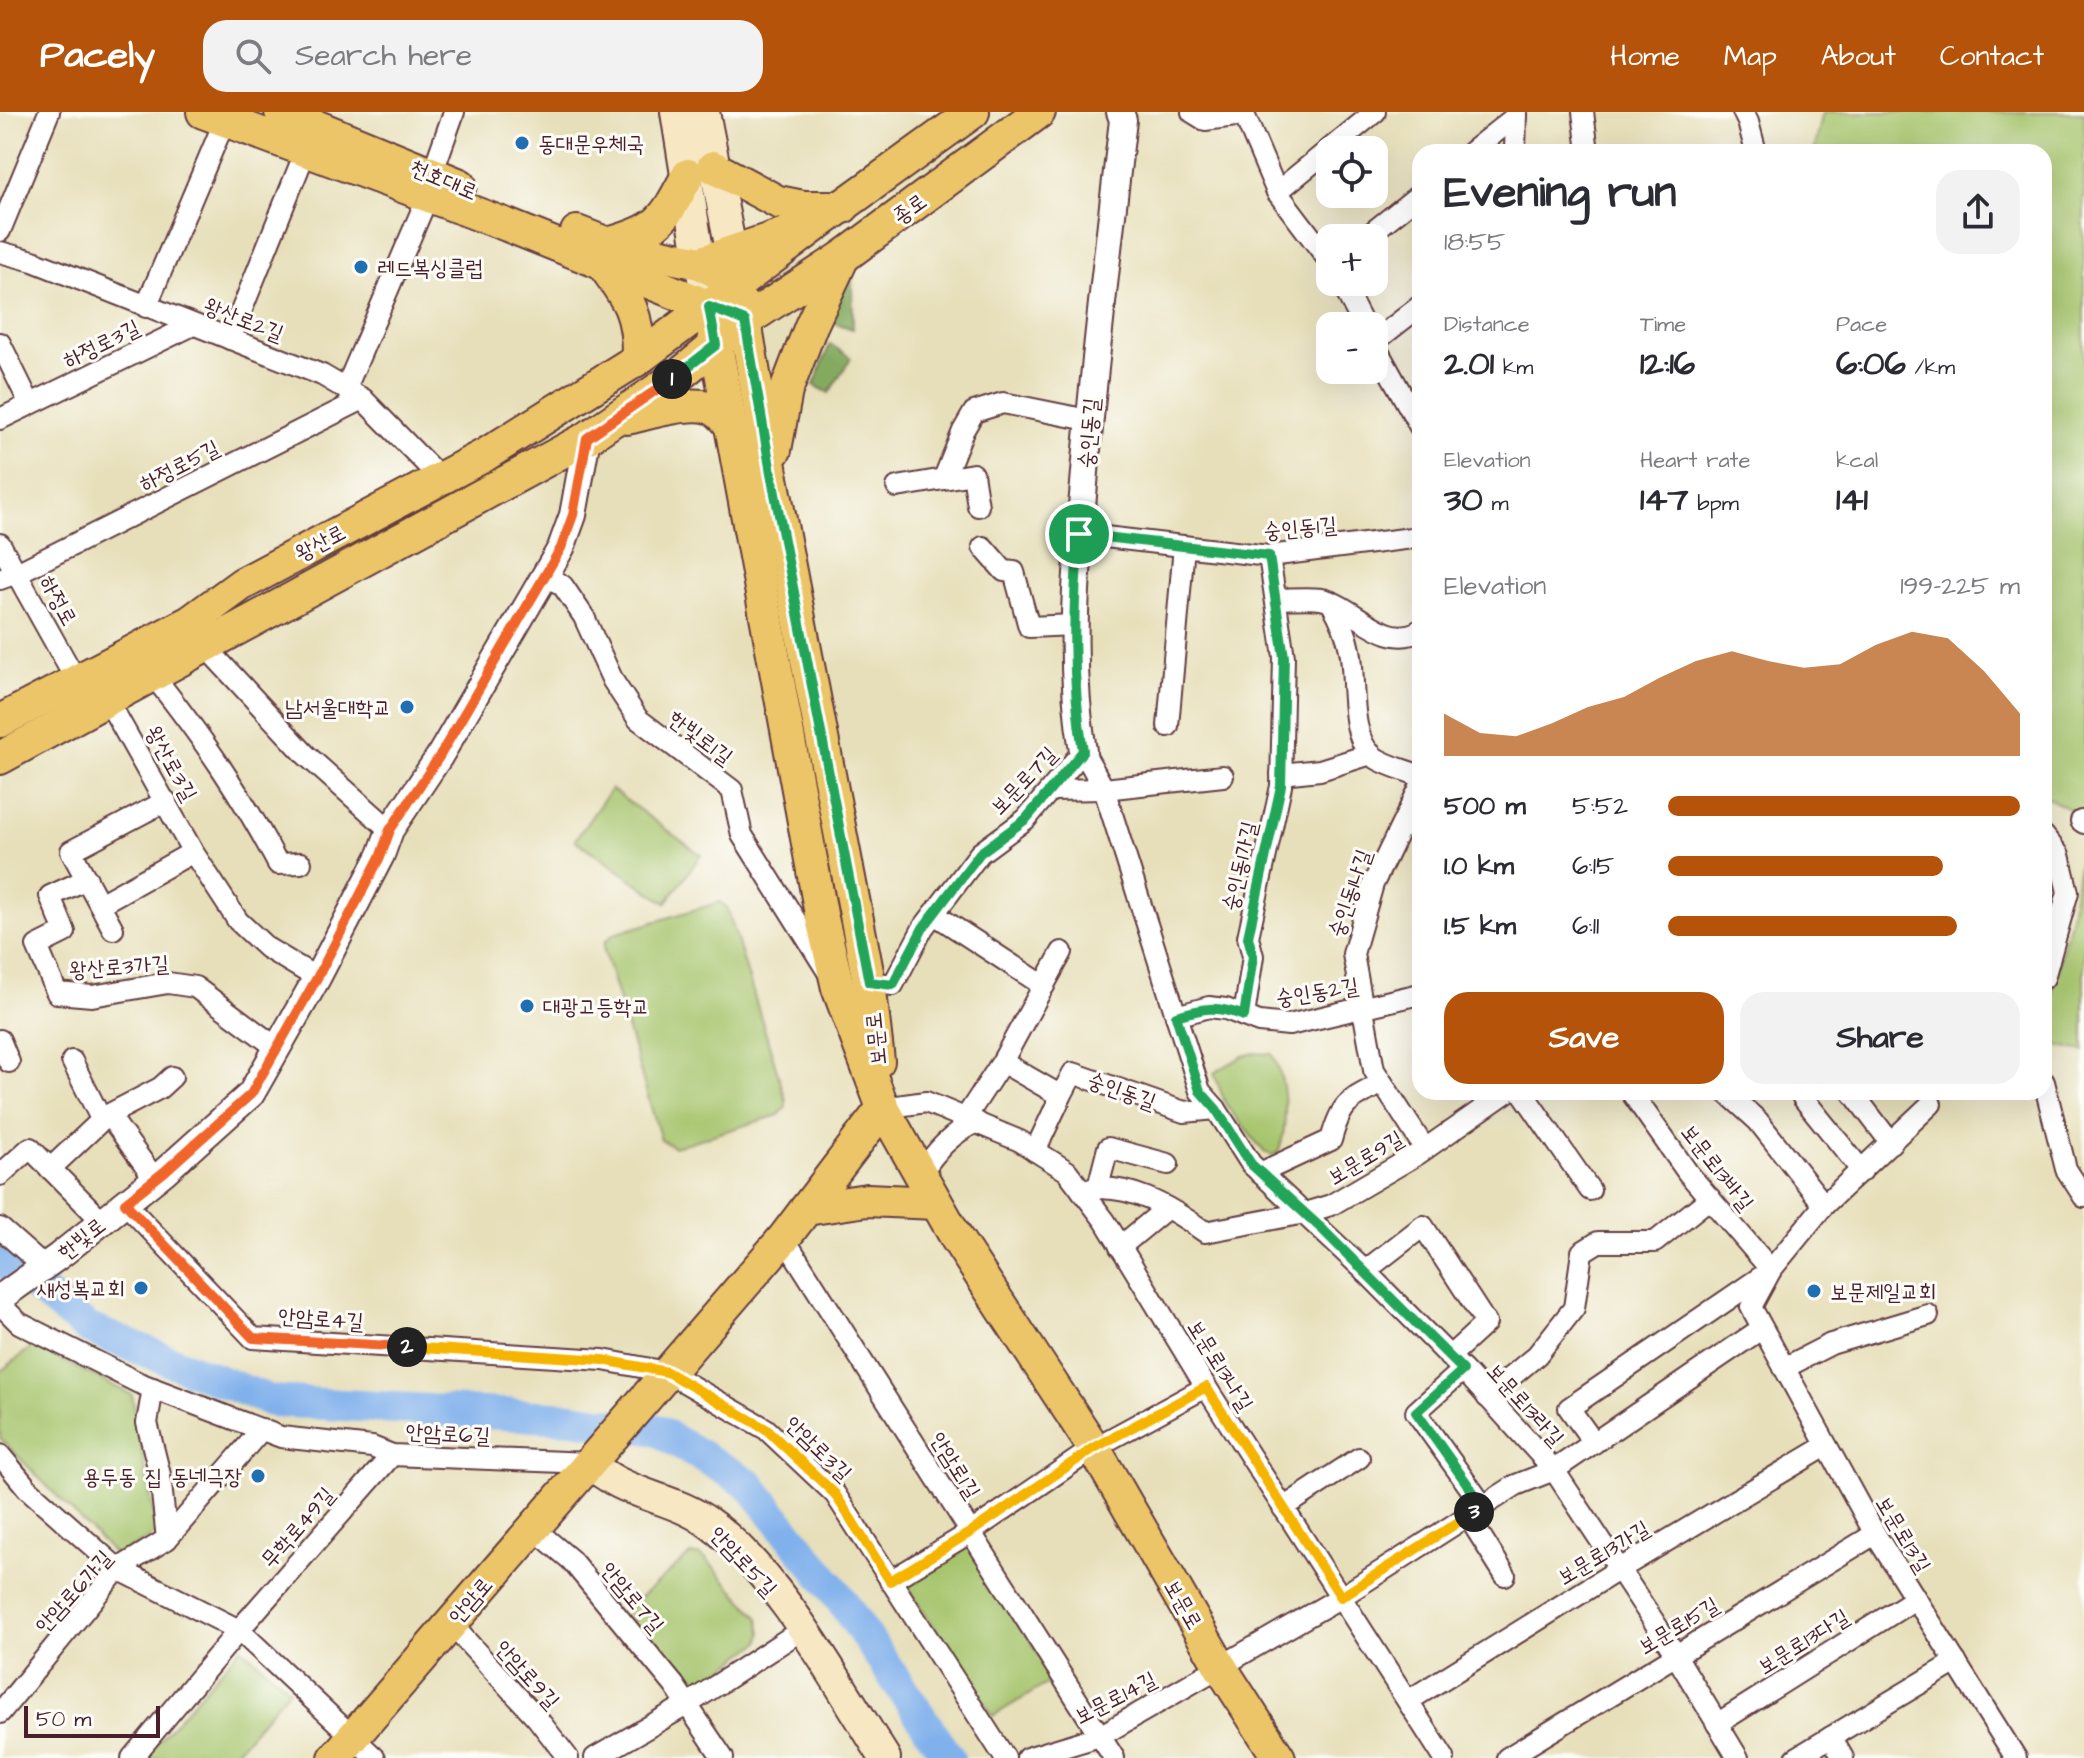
<!DOCTYPE html>
<meta charset="utf-8">
<style>
:root{--surface:#fff;--page:#f2f2f3;--text:#2b2b33;--muted:#7c7c81;--accent:#b45309}
body{margin:0;font-family:"Architects Daughter","Poor Story",sans-serif;background:var(--page);color:var(--text);height:100vh;display:flex;flex-direction:column;font-size:30px;white-space:nowrap}
*{box-sizing:border-box;margin:0}
p{font-size:26px;color:var(--muted)}
.icon{flex:none;width:44px;height:44px;fill:none;stroke:currentColor;stroke-width:2;stroke-linecap:round;stroke-linejoin:round}
.map{position:relative;flex:1;overflow:hidden}
.side{position:absolute;left:1412px;top:32px;width:640px;height:956px;display:flex;flex-direction:column;background:var(--surface);border-radius:24px;box-shadow:0 8px 32px #0002}
.side>*{flex:none}
.buttons{position:absolute;left:1316px;top:24px;display:grid;gap:16px}
.buttons a{display:grid;place-items:center;width:72px;height:72px;border-radius:16px;background:var(--surface);box-shadow:0 8px 32px #0002;font-size:40px}
.scale{position:absolute;left:24px;bottom:20px;width:136px;box-sizing:border-box;padding-left:8px;border:4px solid #4a1f2b;border-top:0;font-size:22px;line-height:28px;white-space:nowrap;color:#4a1f2b;-webkit-text-stroke:6px #fdfcf7;paint-order:stroke}
.pin{position:absolute;display:grid;place-items:center;width:68px;height:68px;color:#fff;margin:-34px;border:4px solid #fff;border-radius:50%;box-shadow:0 2px 8px #0007}
.km{position:absolute;width:40px;height:40px;margin:-20px;border-radius:50%;background:#222;color:#fff;font-size:22px;line-height:40px;text-align:center}
.round{display:grid;place-items:center;flex:none;width:84px;height:84px;border-radius:24px;background:var(--page)}
.summary{display:flex;align-items:center;justify-content:space-between;height:136px;padding:0 32px}
h1{font-size:44px;font-weight:800;line-height:60px}
.figures{display:grid;grid-template-columns:repeat(3,1fr);gap:12px;height:136px;padding:8px 32px}
.figures div{display:grid;align-content:center}
.figures b{font-size:34px;font-weight:800}
.figures small{font-size:22px;font-weight:400}
.figures p{font-size:22px}
.chart{height:224px;padding:16px 32px}
.chart p{display:flex;justify-content:space-between}
.chart svg{width:100%;height:144px;margin-top:8px;fill:var(--accent);opacity:.7}
.cta{display:flex;gap:16px;margin-top:auto;padding:16px 32px}
.cta a{flex:1;height:92px;border-radius:24px;background:var(--accent);color:#fff;font-size:32px;font-weight:800;line-height:92px;text-align:center}
.cta a+a{background:var(--page);color:var(--text)}
ul{padding:0 32px;list-style:none;font-size:26px}
li{display:grid;grid-template-columns:128px 96px 1fr;align-items:center;height:60px}
li i{height:20px;border-radius:10px;background:var(--accent)}
header{display:flex;align-items:center;gap:48px;box-sizing:border-box;height:112px;padding:0 40px;background:var(--accent);color:#fff}
header strong{font-size:38px}
nav{display:flex;gap:44px;margin-inline-start:auto;font-size:28px}
.search{width:560px;height:72px;background:var(--page);display:flex;align-items:center;gap:20px;box-sizing:border-box;padding:0 28px;border-radius:24px;color:var(--muted);font-size:30px}
.map>svg:first-child{display:block}
</style>
<header>
<strong>Pacely</strong>
<div class="search"><svg class="icon" aria-label="search" viewBox="0 0 24 24"><circle cx="10" cy="10" r="6"/><path d="M15 15l6 6"/></svg>Search here</div>
<nav><a>Home</a><a>Map</a><a>About</a><a>Contact</a></nav>
</header>
<div class="map">
<svg width="2084" height="1646" viewBox="0 0 2084 1646">
<rect width="100%" height="100%" fill="#fdfcf7"/>
<filter id="ink" filterUnits="userSpaceOnUse"><feTurbulence type="fractalNoise" baseFrequency=".0125" numOctaves="2"/><feDisplacementMap in="SourceGraphic" scale="16" xChannelSelector="R" yChannelSelector="G"/><feConvolveMatrix kernelMatrix="1 2 1 2 8 2 1 2 1" color-interpolation-filters="sRGB"/></filter>
<filter id="wash" filterUnits="userSpaceOnUse"><feTurbulence type="fractalNoise" baseFrequency=".006" numOctaves="4" result="noise"/><feDisplacementMap in="SourceGraphic" scale="32" xChannelSelector="R" yChannelSelector="G"/><feGaussianBlur stdDeviation="1.8" result="paint"/><feColorMatrix in="noise" values="0 0 0 0 0 0 0 0 0 0 0 0 0 0 0 0 0 1.4 0 .05"/><feComposite in="paint" operator="in"/></filter>
<g filter="url(#wash)">
<rect width="100%" height="100%" fill="#e7dfba"/>
<g fill="#a6c46c" stroke="#78724c" stroke-width="2">
<path d="M 1823,0 L 2084,0 L 2084,705 L 2044,684 L 2044,40 L 1814,40 Z"/>
<path d="M 611,677 L 701,743 L 666,791 L 575,728 Z"/>
<path d="M 2084,718 L 2084,939 L 2044,931 L 2044,913 L 2071,804 Z"/>
<path d="M 720,790 L 727,795 L 786,988 L 786,995 L 779,1003 L 674,1035 L 661,1028 L 604,839 L 604,831 L 614,822 Z"/>
<path d="M 1254,941 L 1272,942 C 1287,968 1289,1013 1278,1041 L 1272,1043 L 1264,1040 L 1226,993 L 1214,961 L 1243,944 Z"/>
<path d="M 33,1234 L 132,1283 L 157,1421 L 116,1444 L 0,1326 L 0,1260 Z"/>
<path d="M 967,1431 L 1055,1567 L 993,1604 L 906,1473 Z"/>
<path d="M 690,1443 L 699,1443 L 706,1447 L 759,1506 L 762,1520 L 760,1530 L 706,1570 L 696,1573 L 682,1567 L 629,1506 L 628,1499 L 633,1491 Z"/>
<path d="M 241,1535 L 289,1577 L 230,1646 L 144,1646 Z"/>
</g>
<g fill="#84aa60" stroke="#676446" stroke-width="2">
<path d="M 856,155 L 852,164 L 853,217 L 826,208 Z"/>
<path d="M 830,232 L 851,246 L 829,281 L 814,273 Z"/>
</g>
<g fill="none" stroke-linecap="round" stroke-linejoin="round">
<path stroke="#81b1ec" stroke-width="32" d="M 0,1146 L 87,1216 L 271,1289 L 572,1306 L 657,1318 L 749,1372 L 835,1479 L 949,1646"/>
</g>
</g>
<g filter="url(#ink)">
<g fill="none" stroke-linecap="round" stroke-linejoin="round">
<defs>
<g id="minor">
<path d="M 1192,0 L 1205,8 L 1243,3"/>
<path d="M 1243,0 L 1277,80 L 1330,150"/>
<path d="M 1583,0 L 1588,40"/>
<path d="M 1743,0 L 1748,10 L 1756,40"/>
<path d="M 1471,40 L 1516,4"/>
<path d="M 1515,40 L 1516,0"/>
<path d="M 432,62 L 454,0"/>
<path d="M 1277,80 L 1375,0"/>
<path d="M 0,119 L 49,0"/>
<path d="M 1365,126 L 1420,82"/>
<path d="M 0,140 L 33,149 L 322,263 L 363,287 L 440,366"/>
<path d="M 1341,170 L 1364,214"/>
<path d="M 146,195 L 225,8"/>
<path d="M 230,227 L 306,38"/>
<path d="M 1374,230 L 1420,194"/>
<path d="M 0,231 L 30,292"/>
<path d="M 1374,232 L 1420,315"/>
<path d="M 346,276 L 428,84"/>
<path d="M 0,307 L 193,213"/>
<path d="M 944,366 L 963,319 L 974,300 L 1003,291 L 1088,308"/>
<path d="M 897,375 L 973,362 L 978,394"/>
<path d="M 1079,422 L 1269,444 L 1420,425"/>
<path d="M 0,432 L 76,568"/>
<path d="M 983,435 L 1004,459 L 1014,460 L 1029,515 L 1074,513"/>
<path d="M 546,462 L 563,474 L 584,505 L 613,569 L 638,607 L 732,678 L 742,723 L 828,860"/>
<path d="M 0,467 L 17,461 L 363,287"/>
<path d="M 1276,487 C 1290,487 1307,485 1321,487 C 1353,492 1386,540 1420,518"/>
<path d="M 1332,492 C 1340,506 1347,522 1350,538 C 1356,566 1348,627 1374,645 C 1387,654 1406,658 1420,664"/>
<path d="M 205,534 L 306,643 L 390,718"/>
<path d="M 152,562 C 202,625 241,681 278,752 L 301,751"/>
<path d="M 107,587 L 193,740 L 238,809 L 267,836 L 317,866"/>
<path d="M 1168,614 L 1184,434"/>
<path d="M 1281,662 L 1320,658 L 1371,642"/>
<path d="M 1420,675 L 1373,772 L 1353,842 L 1374,958 L 1425,1037"/>
<path d="M 1053,678 L 1104,677 L 1223,664"/>
<path d="M 2081,709 L 2084,711"/>
<path d="M 2044,724 L 2059,743 L 2068,780 L 2044,866"/>
<path d="M 87,767 L 50,784 L 65,820 L 37,834 L 57,881 L 92,884 L 168,871 L 195,875 L 277,936"/>
<path d="M 100,792 L 193,740"/>
<path d="M 934,802 L 1044,874"/>
<path d="M 113,817 L 71,739 L 166,689"/>
<path d="M 869,870 L 893,873 L 923,816 L 980,741 L 1026,707 L 1083,639 L 1104,677 L 1200,979 L 1216,997 L 1251,1052 L 1365,1159 L 1468,1263 L 1554,1358 L 1672,1537 L 1738,1646"/>
<path d="M 1176,904 L 1209,895 L 1226,897 L 1259,910 L 1289,913 L 1420,882"/>
<path d="M 1244,904 L 1253,844 L 1248,825 L 1281,674 L 1284,545 L 1269,444"/>
<path d="M 0,928 L 9,950"/>
<path d="M 72,949 L 98,1001 L 111,1006 L 155,1067"/>
<path d="M 1002,950 L 1061,984 L 1073,961 L 1184,1000 L 1216,997"/>
<path d="M 2044,970 L 2066,1057 L 2084,1085"/>
<path d="M 1522,980 L 1590,1078"/>
<path d="M 1726,980 L 1758,1009 L 1824,1093"/>
<path d="M 1852,980 L 1891,1031"/>
<path d="M 1803,986 L 1862,1059"/>
<path d="M 1931,992 L 1824,1093 L 1771,1158 L 1751,1195 L 1875,1422 L 2016,1646"/>
<path d="M 883,996 L 926,990 L 1020,1029 L 1067,1059 L 1105,1109 L 1206,1275 L 1444,1646"/>
<path d="M 966,1005 L 1002,950 L 1062,840"/>
<path d="M 1035,1039 L 1061,984"/>
<path d="M 50,1057 L 106,1004 L 160,976 L 172,965"/>
<path d="M 1260,1061 L 1331,1028 C 1342,989 1348,989 1382,971"/>
<path d="M 0,1063 L 30,1036 L 102,1109"/>
<path d="M 920,1063 C 935,1040 951,1021 977,1010"/>
<path d="M 1098,1075 L 1108,1036 L 1168,1052"/>
<path d="M 1082,1079 C 1124,1067 1172,1096 1205,1120 L 1305,1101 L 1331,1093 L 1418,1042 L 1507,980"/>
<path d="M 125,1091 L 253,1226 L 603,1248 L 667,1260 L 766,1317 L 835,1382 L 1005,1646"/>
<path d="M 0,1116 L 44,1155"/>
<path d="M 784,1126 L 1114,1646"/>
<path d="M 1120,1135 L 1167,1096"/>
<path d="M 1365,1159 L 1423,1114 L 1486,1211 L 1449,1245"/>
<path d="M 0,1192 L 19,1211 L 139,1271 L 281,1325 L 372,1335 L 392,1343 L 588,1351"/>
<path d="M 1784,1256 L 1831,1232 L 1928,1203"/>
<path d="M 1463,1258 L 1416,1300 L 1483,1394"/>
<path d="M 153,1276 L 147,1311 L 160,1363 L 167,1427"/>
<path d="M 1487,1285 L 1537,1243 L 1574,1196 L 1582,1140 L 1598,1130 L 1655,1130 L 1710,1086"/>
<path d="M 1594,1331 L 1569,1296 L 1771,1158 L 1688,1061 L 1631,980"/>
<path d="M 0,1343 L 28,1377 L 118,1457 L 239,1518 L 375,1646"/>
<path d="M 1283,1396 L 1359,1346"/>
<path d="M 1468,1404 L 1505,1463"/>
<path d="M 533,1416 L 571,1448 L 674,1573 L 723,1646"/>
<path d="M 890,1469 L 971,1420 L 1094,1336 L 1206,1275"/>
<path d="M 450,1511 L 537,1606 L 568,1646"/>
<path d="M 1408,1589 L 1618,1458 L 1826,1334"/>
<path d="M 0,1601 L 118,1457 L 167,1427 L 262,1317"/>
<path d="M 1717,1612 L 1915,1487"/>
<path d="M 1831,1625 L 1843,1646"/>
<path d="M 132,1646 L 239,1518 L 392,1343"/>
<path d="M 595,1646 L 688,1592 L 803,1517"/>
<path d="M 1027,1646 L 1100,1624 L 1341,1485 L 1516,1373 L 1554,1358 L 1761,1217"/>
<path d="M 1507,1646 L 1875,1422"/>
<path d="M 1796,1646 L 1956,1550"/>
</g>
<g id="tertiary">
<path d="M 1083,639 C 1068,550 1076,462 1084,372 C 1094,250 1109,129 1123,8 L 1120,0"/>
<path d="M 0,1186 L 59,1144 L 164,1060 L 251,982 L 317,866 L 381,743 L 390,718 L 439,645 L 561,436 L 573,403 L 587,326"/>
</g>
<g id="secondary">
<path d="M 676,0 L 700,151 L 709,195"/>
<path d="M 704,0 L 736,163"/>
<path d="M 588,1351 C 598,1358 609,1366 619,1371 C 649,1386 682,1391 709,1411 C 778,1460 839,1574 885,1646"/>
</g>
<g id="primary">
<path d="M 203,0 L 507,113 L 723,200"/>
<path d="M 281,0 L 460,73"/>
<path d="M 713,55 L 778,90 L 803,95 L 843,95"/>
<path d="M 577,120 L 608,132 L 700,151 L 738,172"/>
<path d="M 611,131 C 661,117 664,108 688,63"/>
<path d="M 602,151 C 628,187 639,200 638,247"/>
<path d="M 700,151 L 794,119"/>
<path d="M 742,192 L 771,361 L 869,870 L 878,949"/>
<path d="M 709,195 L 821,802 L 838,876 L 883,996 L 957,1127 L 1094,1336 L 1220,1554 L 1279,1646"/>
<path d="M 627,306 C 649,301 688,289 709,295 C 719,298 726,307 732,315"/>
<path d="M 775,338 L 786,279 L 811,214 L 843,145"/>
<path d="M 0,609 L 190,510 L 242,472 L 485,343 L 638,247 L 816,113 L 973,0"/>
<path d="M 0,646 L 587,326 L 683,260 L 745,209 L 843,145 L 1039,0"/>
<path d="M 806,1097 L 867,1088 L 936,1091"/>
<path d="M 335,1646 L 784,1126 L 883,996"/>
</g>
</defs>
<use href="#minor" stroke="#623c40" stroke-width="24"/>
<use href="#tertiary" stroke="#623c40" stroke-width="30"/>
<use href="#secondary" stroke="#623c40" stroke-width="34"/>
<use href="#primary" stroke="#623c40" stroke-width="36"/>
<use href="#minor" stroke="#fff" stroke-width="20"/>
<use href="#tertiary" stroke="#fff" stroke-width="26"/>
<use href="#secondary" stroke="#f7e8c3" stroke-width="30"/>
<use href="#primary" stroke="#ecc569" stroke-width="32"/>
</g>
</g>
<g fill="none" stroke-linecap="round" stroke-linejoin="round" filter="url(#ink)">
<defs>
<path id="split-1" d="M 672,267 L 716,233 L 709,195 L 745,209 L 771,361 L 869,870 L 893,873 L 923,816 L 980,741 L 1026,707 L 1083,639 C 1071,566 1073,495 1079,422"/>
<path id="split-2" d="M 407,1235 L 253,1226 L 125,1091 L 164,1060 L 251,982 L 317,866 L 381,743 L 390,718 L 439,645 L 561,436 L 573,403 L 587,326 L 672,267"/>
<path id="split-3" d="M 407,1235 L 603,1248 L 667,1260 L 766,1317 L 835,1382 L 890,1469 L 971,1420 L 1094,1336 L 1206,1275 L 1341,1485 L 1474,1400"/>
<path id="split-4" d="M 1079,422 L 1269,444 L 1284,545 L 1281,674 L 1248,825 L 1253,844 L 1244,904 C 1216,893 1204,896 1176,904 L 1200,979 L 1216,997 L 1251,1052 L 1322,1117 L 1463,1258 L 1416,1300 L 1483,1394 L 1474,1400"/>
</defs>
<use href="#split-1" stroke="#fff" stroke-width="16"/>
<use href="#split-2" stroke="#fff" stroke-width="16"/>
<use href="#split-3" stroke="#fff" stroke-width="16"/>
<use href="#split-4" stroke="#fff" stroke-width="16"/>
<use href="#split-1" stroke="#22a559" stroke-width="10"/>
<use href="#split-2" stroke="#f0652b" stroke-width="10"/>
<use href="#split-3" stroke="#f5b400" stroke-width="10"/>
<use href="#split-4" stroke="#22a559" stroke-width="10"/>
</g>
<g fill="#1f6fb2" stroke="#fdfcf7" stroke-width="3">
<circle cx="522" cy="31" r="8"/>
<circle cx="361" cy="155" r="8"/>
<circle cx="407" cy="595" r="8"/>
<circle cx="527" cy="894" r="8"/>
<circle cx="141" cy="1176" r="8"/>
<circle cx="1814" cy="1179" r="8"/>
<circle cx="258" cy="1364" r="8"/>
</g>
<g text-anchor="middle" stroke-width="6" stroke-linejoin="round" paint-order="stroke">
<g font-size="22" fill="#4a1f2b" stroke="#fdfcf7" text-anchor="start">
<text x="538" y="39">동대문우체국</text>
<text x="377" y="163">레드복싱클럽</text>
<text x="391" y="603" text-anchor="end">남서울대학교</text>
<text x="543" y="902">대광고등학교</text>
<text x="125" y="1184" text-anchor="end">새성복교회</text>
<text x="1830" y="1187">보문제일교회</text>
<text x="242" y="1372" text-anchor="end">용두동 집 동네극장</text>
</g>
<g font-size="22" fill="#4a1f2b" stroke="#fdfcf7">
<text transform="translate(444 67) rotate(23)" y="8">천호대로</text>
<text transform="translate(909 96) rotate(-36)" y="8">종로</text>
<text transform="translate(244 207) rotate(21)" y="8">왕산로2길</text>
<text transform="translate(101 231) rotate(-26)" y="8">하정로3길</text>
<text transform="translate(1088 321) rotate(-85)" y="8">숭인동길</text>
<text transform="translate(179 353) rotate(-27)" y="8">하정로5길</text>
<text transform="translate(1300 415) rotate(-5)" y="8">숭인동1길</text>
<text transform="translate(320 430) rotate(-28)" y="8">왕산로</text>
<text transform="translate(59 488) rotate(61)" y="8">하정로</text>
<text transform="translate(701 625) rotate(37)" y="8">한빛로1길</text>
<text transform="translate(172 651) rotate(61)" y="8">왕산로3길</text>
<text transform="translate(1023 668) rotate(-46)" y="8">보문로7길</text>
<text transform="translate(1239 754) rotate(-77)" y="8">숭인동1가길</text>
<text transform="translate(1349 781) rotate(-71)" y="8">숭인동1나길</text>
<text transform="translate(119 854) rotate(-4)" y="8">왕산로3가길</text>
<text transform="translate(1317 879) rotate(-9)" y="8">숭인동2길</text>
<text transform="translate(875 927) rotate(-96)" y="8">보문로</text>
<text transform="translate(1122 978) rotate(20)" y="8">숭인동길</text>
<text transform="translate(1365 1045) rotate(-31)" y="8">보문로9길</text>
<text transform="translate(1718 1055) rotate(52)" y="8">보문로13바길</text>
<text transform="translate(81 1126) rotate(-38)" y="8">한빛로</text>
<text transform="translate(321 1206) rotate(4)" y="8">안암로4길</text>
<text transform="translate(1221 1253) rotate(58)" y="8">보문로13나길</text>
<text transform="translate(1526 1292) rotate(48)" y="8">보문로13라길</text>
<text transform="translate(448 1321) rotate(3)" y="8">안암로6길</text>
<text transform="translate(819 1336) rotate(44)" y="8">안암로3길</text>
<text transform="translate(956 1353) rotate(58)" y="8">안암로1길</text>
<text transform="translate(297 1415) rotate(-49)" y="8">무학로49길</text>
<text transform="translate(1904 1422) rotate(59)" y="8">보문로13길</text>
<text transform="translate(1603 1440) rotate(-31)" y="8">보문로13가길</text>
<text transform="translate(744 1449) rotate(47)" y="8">안암로5길</text>
<text transform="translate(73 1479) rotate(-48)" y="8">안암로6가길</text>
<text transform="translate(633 1485) rotate(50)" y="8">안암로7길</text>
<text transform="translate(470 1488) rotate(-49)" y="8">안암로</text>
<text transform="translate(1184 1492) rotate(60)" y="8">보문로</text>
<text transform="translate(1678 1513) rotate(-31)" y="8">보문로15길</text>
<text transform="translate(1803 1529) rotate(-32)" y="8">보문로13다길</text>
<text transform="translate(528 1562) rotate(48)" y="8">안암로9길</text>
<text transform="translate(1115 1585) rotate(-27)" y="8">보문로14길</text>
</g>
</g>
</svg>
<div class="buttons">
<a><svg class="icon" aria-label="locate" viewBox="0 0 24 24"><circle cx="12" cy="12" r="6"/><path d="M12 2v4M12 18v4M2 12h4M18 12h4"/></svg></a>
<a>+</a>
<a>−</a>
</div>
<div class="scale">50 m</div>
<div class="pin" style="left:1079px;top:422px;background:#1e9e55"><svg class="icon" aria-label="arrive" viewBox="0 0 24 24"><path d="M6 21V4h12l-3 4 3 4H6"/></svg></div>
<b class="km" style="left:672px;top:267px">1</b>
<b class="km" style="left:407px;top:1235px">2</b>
<b class="km" style="left:1474px;top:1400px">3</b>
<section class="side">
<div class="summary"><div><h1>Evening run</h1><p>18:55</p></div><a class="round"><svg class="icon" aria-label="share" viewBox="0 0 24 24"><path d="M12 15V3M7 8l5-5 5 5M5 13v7h14v-7"/></svg></a></div>
<div class="figures">
<div><p>Distance</p><b>2.01<small> km</small></b></div>
<div><p>Time</p><b>12:16</b></div>
<div><p>Pace</p><b>6:06<small> /km</small></b></div>
</div>
<div class="figures">
<div><p>Elevation</p><b>30<small> m</small></b></div>
<div><p>Heart rate</p><b>147<small> bpm</small></b></div>
<div><p>kcal</p><b>141</b></div>
</div>
<div class="chart"><p><span>Elevation</span>199–225 m</p>
<svg viewBox="0 0 160 44" preserveAspectRatio="none"><path d="M0 44V31L10 37L20 38L30 34L40 29L50 26L60 20L70 15L80 12L90 15L100 17L110 16L120 10L130 6L140 8L150 18L160 31V44z"/></svg>
</div>
<ul>
<li><b>500 m</b>5:52<i style="width:100%"></i></li>
<li><b>1.0 km</b>6:15<i style="width:78%"></i></li>
<li><b>1.5 km</b>6:11<i style="width:82%"></i></li>
</ul>
<div class="cta"><a>Save</a><a>Share</a></div>
</section>
</div>
